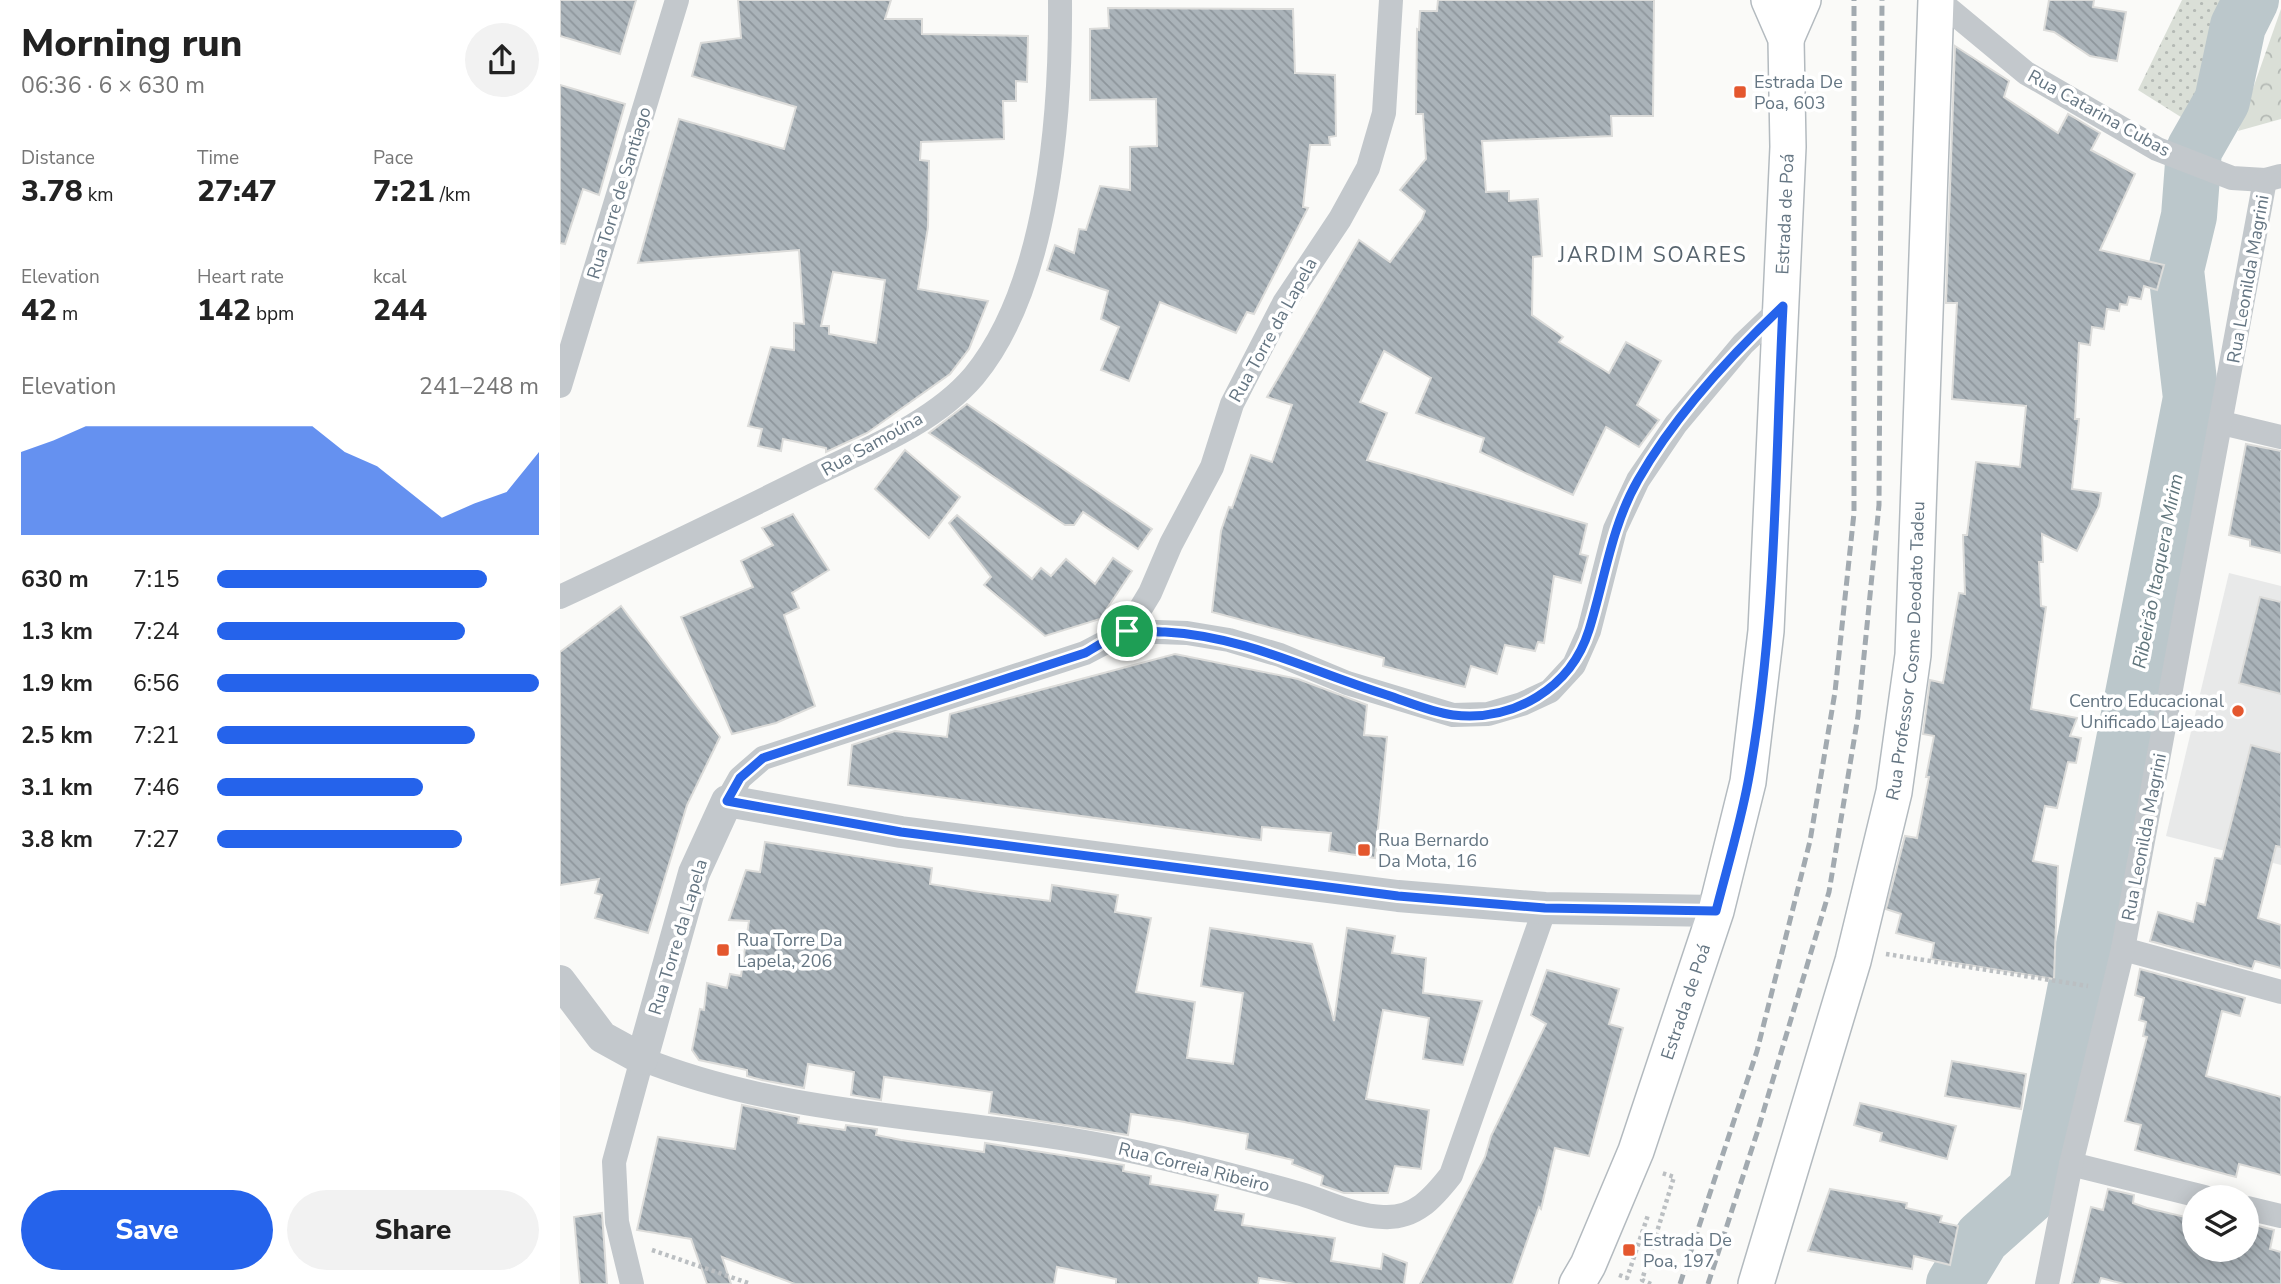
<!DOCTYPE html>
<meta charset="utf-8">
<style>
:root{--surface:#fff;--page:#f2f2f2;--text:#222;--muted:#767676;--accent:#2563eb}
body{margin:0;font-family:"Nunito Sans",sans-serif;background:var(--page);color:var(--text);height:100vh;display:flex;flex-direction:column;font-size:26px;white-space:nowrap}
*{box-sizing:border-box;margin:0}
p{font-size:23px;color:var(--muted)}
.icon{flex:none;width:38px;height:38px;fill:none;stroke:currentColor;stroke-width:2;stroke-linecap:round;stroke-linejoin:round}
.map{position:relative;flex:1;overflow:hidden}
.drawer{display:flex;flex-direction:column;background:var(--surface);width:560px}
.drawer>*{flex:none}
.buttons{position:absolute;left:1622px;top:1185px;display:grid;gap:14px}
.buttons a{display:grid;place-items:center;width:77px;height:77px;border-radius:50%;background:var(--surface);box-shadow:0 4px 18px #0003;font-size:35px}
.pin{position:absolute;display:grid;place-items:center;width:60px;height:60px;color:#fff;margin:-30px;border:4px solid #fff;border-radius:50%;box-shadow:0 2px 7px #0007}
.round{display:grid;place-items:center;flex:none;width:74px;height:74px;border-radius:37px;background:var(--page)}
.head{display:flex;align-items:center;justify-content:space-between;height:119px;padding:0 21px}
h1{font-size:38px;font-weight:800;line-height:52px}
.figures{display:grid;grid-template-columns:repeat(3,1fr);gap:10px;height:119px;padding:7px 21px}
.figures div{display:grid;align-content:center}
.figures b{font-size:30px;font-weight:800}
.figures small{font-size:19px;font-weight:400}
.figures p{font-size:19px}
.chart{height:196px;padding:14px 21px}
.chart p{display:flex;justify-content:space-between}
.chart svg{width:100%;height:126px;margin-top:7px;fill:var(--accent);opacity:.7}
.cta{display:flex;gap:14px;margin-top:auto;padding:14px 21px}
.cta a{flex:1;height:80px;border-radius:42px;background:var(--accent);color:#fff;font-size:28px;font-weight:800;line-height:80px;text-align:center}
.cta a+a{background:var(--page);color:var(--text)}
ul{padding:0 21px;list-style:none;font-size:23px}
li{display:grid;grid-template-columns:112px 84px 1fr;align-items:center;height:52px}
li i{height:18px;border-radius:9px;background:var(--accent)}
main{display:flex;flex:1;min-height:0}
.map>svg:first-child{display:block}
</style>
<main>
<section class="drawer">
<div class="head"><div><h1>Morning run</h1><p>06:36 · 6 × 630 m</p></div><a class="round"><svg class="icon" aria-label="share" viewBox="0 0 24 24"><path d="M12 15V3M7 8l5-5 5 5M5 13v7h14v-7"/></svg></a></div>
<div class="figures">
<div><p>Distance</p><b>3.78<small> km</small></b></div>
<div><p>Time</p><b>27:47</b></div>
<div><p>Pace</p><b>7:21<small> /km</small></b></div>
</div>
<div class="figures">
<div><p>Elevation</p><b>42<small> m</small></b></div>
<div><p>Heart rate</p><b>142<small> bpm</small></b></div>
<div><p>kcal</p><b>244</b></div>
</div>
<div class="chart"><p><span>Elevation</span>241–248 m</p>
<svg viewBox="0 0 160 44" preserveAspectRatio="none"><path d="M0 44V15L10 11L20 6L30 6L40 6L50 6L60 6L70 6L80 6L90 6L100 15L110 20L120 29L130 38L140 33L150 29L160 15V44z"/></svg>
</div>
<ul>
<li><b>630 m</b>7:15<i style="width:84%"></i></li>
<li><b>1.3 km</b>7:24<i style="width:77%"></i></li>
<li><b>1.9 km</b>6:56<i style="width:100%"></i></li>
<li><b>2.5 km</b>7:21<i style="width:80%"></i></li>
<li><b>3.1 km</b>7:46<i style="width:64%"></i></li>
<li><b>3.8 km</b>7:27<i style="width:76%"></i></li>
</ul>
<div class="cta"><a>Save</a><a>Share</a></div>
</section>
<div class="map">
<svg width="1721" height="1284" viewBox="0 0 1721 1284">
<defs>
<pattern id="grass-dots" width="8" height="8" patternUnits="userSpaceOnUse" patternTransform="scale(1.75)"><rect width="8" height="8" fill="#dadfd7"/><path d="M2 2h.1M6 6h.1" fill="none" stroke="#b4b9b4" stroke-width="1.8" stroke-linecap="round"/></pattern>
<pattern id="forest-crowns" width="20" height="18" patternUnits="userSpaceOnUse" patternTransform="scale(1.75)"><rect width="20" height="18" fill="#dadfd7"/><path d="M2 6a3 3 0 1 1 6 0M12 15a3 3 0 1 1 6 0" fill="none" stroke="#b4b9b4"/></pattern>
<pattern id="building-back-hatch" width="6" height="6" patternUnits="userSpaceOnUse" patternTransform="scale(1.75)"><rect width="6" height="6" fill="#aab3b9"/><path d="M-1 5l2 2M0 0l6 6M5-1l2 2" fill="none" stroke="#8e969c"/></pattern>
</defs>
<rect width="100%" height="100%" fill="#fafaf8"/>
<path fill="#e8e9e9" d="M 1669,573 L 1721,586 L 1721,865 L 1606,836 Z"/>
<path fill="url(#grass-dots)" d="M 1622,0 L 1669,0 L 1632,124 L 1578,90 Z"/>
<path fill="url(#forest-crowns)" d="M 1721,9 L 1721,119 L 1678,131 Z"/>
<g fill="none" stroke-linecap="round" stroke-linejoin="round">
<path stroke="#bbc7cb" stroke-width="56" d="M 1394,1284 L 1422,1238 L 1476,1190 L 1631,398 L 1616,270 L 1629,216 L 1634,150 L 1662,101 L 1678,26 L 1691,0"/>
</g>
<g fill="url(#building-back-hatch)" stroke="#dcdcda" stroke-width="2" fill-rule="evenodd">
<path d="M 0,0 L 76,0 L 60,54 L 0,36 Z"/>
<path d="M 178,0 L 331,0 L 325,19 L 362,19 L 362,34 L 468,36 L 467,82 L 456,81 L 456,101 L 443,101 L 444,139 L 361,142 L 360,160 L 369,161 L 368,227 L 358,289 L 428,301 L 409,349 L 390,374 L 307,433 L 266,452 L 266,448 L 223,439 L 221,451 L 198,446 L 202,429 L 188,426 L 211,347 L 234,350 L 234,323 L 244,324 L 239,250 L 78,263 L 119,119 L 224,149 L 236,107 L 132,76 L 141,43 L 181,38 ZM 273,272 L 325,280 L 316,343 L 269,334 L 269,326 L 261,326 Z"/>
<path d="M 878,0 L 1094,0 L 1093,116 L 1051,116 L 1052,136 L 922,141 L 926,192 L 949,191 L 949,201 L 978,199 L 982,256 L 973,257 L 972,315 L 1003,337 L 999,342 L 1049,373 L 1066,342 L 1101,361 L 1077,405 L 1099,420 L 1079,447 L 1046,427 L 1013,495 L 920,452 L 924,438 L 856,413 L 871,378 L 824,351 L 800,402 L 827,413 L 807,460 L 1027,524 L 1020,554 L 1028,556 L 1021,583 L 994,576 L 984,643 L 978,642 L 975,651 L 945,645 L 937,674 L 911,666 L 905,687 L 823,666 L 824,658 L 652,612 L 661,531 L 669,507 L 672,508 L 691,455 L 712,462 L 732,405 L 707,397 L 799,240 L 830,262 L 862,219 L 865,211 L 840,190 L 866,159 L 863,114 L 856,114 L 857,29 L 859,30 L 860,11 L 877,11 Z"/>
<path d="M 1489,0 L 1534,0 L 1533,7 L 1566,12 L 1557,61 L 1530,56 L 1494,32 L 1484,30 Z"/>
<path d="M 548,8 L 733,9 L 735,73 L 775,75 L 776,136 L 769,137 L 770,145 L 750,145 L 743,207 L 748,208 L 694,314 L 687,312 L 676,333 L 600,302 L 569,381 L 541,370 L 559,327 L 541,319 L 548,291 L 487,270 L 495,245 L 514,253 L 519,229 L 526,230 L 540,186 L 570,190 L 570,147 L 597,146 L 596,99 L 530,100 L 530,29 L 549,28 Z"/>
<path d="M 1395,46 L 1449,81 L 1444,97 L 1498,133 L 1508,114 L 1540,133 L 1531,150 L 1575,174 L 1540,250 L 1604,265 L 1597,290 L 1584,286 L 1581,299 L 1569,297 L 1567,305 L 1560,304 L 1559,311 L 1547,309 L 1544,329 L 1532,327 L 1530,345 L 1519,343 L 1515,419 L 1519,419 L 1512,489 L 1541,493 L 1539,506 L 1517,551 L 1482,534 L 1483,562 L 1479,562 L 1481,606 L 1486,607 L 1471,709 L 1517,718 L 1510,736 L 1521,738 L 1516,763 L 1508,762 L 1497,808 L 1485,806 L 1473,861 L 1498,866 L 1494,979 L 1371,959 L 1374,943 L 1336,933 L 1341,914 L 1326,909 L 1345,836 L 1357,838 L 1369,777 L 1366,777 L 1374,736 L 1363,734 L 1370,680 L 1383,683 L 1399,593 L 1405,594 L 1403,535 L 1407,535 L 1416,462 L 1460,467 L 1466,406 L 1392,399 L 1397,303 L 1386,303 Z"/>
<path d="M 0,85 L 65,104 L 39,195 L 23,189 L 5,244 L 0,243 Z"/>
<path d="M 407,404 L 592,529 L 578,549 L 523,512 L 514,525 L 505,525 L 369,433 Z"/>
<path d="M 1686,444 L 1721,451 L 1721,553 L 1690,546 L 1690,540 L 1669,535 Z"/>
<path d="M 345,450 L 400,497 L 369,538 L 315,489 Z"/>
<path d="M 233,514 L 269,570 L 232,593 L 239,608 L 224,615 L 255,706 L 216,723 L 172,734 L 121,617 L 193,587 L 181,561 L 213,545 L 202,528 Z"/>
<path d="M 397,515 L 472,579 L 481,568 L 491,576 L 506,559 L 535,584 L 553,558 L 572,571 L 540,619 L 485,636 L 424,585 L 431,577 L 389,523 Z"/>
<path d="M 1700,597 L 1721,602 L 1721,694 L 1679,683 Z"/>
<path d="M 61,606 L 160,737 L 127,805 L 88,933 L 35,918 L 42,895 L 35,893 L 39,879 L 0,885 L 0,652 Z"/>
<path d="M 615,654 L 738,679 L 807,705 L 804,735 L 827,737 L 815,858 L 769,851 L 771,833 L 702,827 L 701,840 L 288,785 L 292,745 L 335,731 L 387,737 L 390,714 Z"/>
<path d="M 1691,745 L 1721,753 L 1721,847 L 1716,846 L 1698,918 L 1721,925 L 1721,968 L 1695,961 L 1692,969 L 1590,941 L 1598,912 L 1633,922 L 1637,903 L 1645,905 L 1655,858 L 1662,859 Z"/>
<path d="M 205,842 L 372,868 L 370,884 L 420,892 L 490,901 L 492,885 L 558,895 L 555,912 L 591,918 L 576,992 L 635,1002 L 627,1058 L 673,1064 L 683,993 L 641,986 L 650,928 L 752,944 L 774,1021 L 787,928 L 835,936 L 832,953 L 866,958 L 863,993 L 922,1001 L 903,1065 L 863,1059 L 869,1018 L 823,1010 L 806,1099 L 869,1110 L 861,1169 L 835,1166 L 828,1193 L 784,1193 L 761,1185 L 763,1176 L 732,1164 L 733,1160 L 686,1149 L 688,1134 L 619,1121 L 571,1114 L 568,1135 L 429,1113 L 432,1092 L 324,1077 L 321,1100 L 291,1095 L 294,1072 L 248,1064 L 244,1088 L 202,1080 L 187,1076 L 187,1070 L 139,1060 L 132,1050 L 140,1009 L 144,1010 L 147,983 L 167,988 L 170,974 L 181,976 L 189,921 L 169,920 L 186,870 L 200,872 Z"/>
<path d="M 1580,969 L 1685,998 L 1680,1016 L 1662,1011 L 1646,1076 L 1721,1097 L 1721,1175 L 1679,1164 L 1676,1177 L 1575,1150 L 1581,1125 L 1565,1121 L 1587,1037 L 1583,1036 L 1586,1022 L 1579,1020 L 1584,998 L 1575,995 Z"/>
<path d="M 987,970 L 1059,989 L 1049,1024 L 1063,1028 L 1029,1156 L 995,1148 L 981,1209 L 979,1207 L 952,1284 L 860,1284 L 925,1157 L 931,1136 L 986,1024 L 971,1015 Z"/>
<path d="M 1392,1061 L 1466,1074 L 1461,1109 L 1385,1096 Z"/>
<path d="M 1300,1103 L 1396,1126 L 1387,1159 L 1320,1141 L 1322,1133 L 1294,1125 Z"/>
<path d="M 182,1105 L 239,1117 L 238,1123 L 285,1130 L 286,1125 L 317,1129 L 316,1135 L 341,1140 L 424,1152 L 425,1143 L 564,1165 L 563,1171 L 591,1176 L 590,1184 L 658,1195 L 655,1210 L 684,1214 L 682,1225 L 775,1238 L 771,1261 L 821,1269 L 823,1254 L 847,1263 L 844,1284 L 735,1284 L 699,1278 L 698,1284 L 556,1284 L 556,1279 L 497,1267 L 494,1284 L 235,1284 L 162,1257 L 171,1284 L 147,1284 L 131,1239 L 77,1230 L 98,1137 L 175,1149 Z"/>
<path d="M 1270,1189 L 1347,1203 L 1346,1208 L 1382,1216 L 1380,1222 L 1398,1226 L 1390,1265 L 1354,1256 L 1352,1269 L 1248,1251 Z"/>
<path d="M 1548,1189 L 1574,1195 L 1573,1203 L 1587,1208 L 1634,1219 L 1634,1250 L 1687,1250 L 1687,1223 L 1714,1230 L 1710,1249 L 1721,1252 L 1721,1284 L 1564,1284 L 1541,1278 L 1539,1284 L 1512,1284 L 1531,1207 L 1543,1210 Z"/>
<path d="M 42,1213 L 47,1284 L 20,1284 L 14,1217 Z"/>
</g>
<g fill="none" stroke-linecap="round" stroke-linejoin="round">
<defs>
<g id="secondary">
<path d="M 1226,39 L 1243,0"/>
<path id="s1" d="M 1017,1284 L 1028,1265 L 1076,1151 L 1156,911 L 1188,782 L 1206,631 L 1228,147 L 1226,39 L 1209,0"/>
<path id="s2" d="M 1196,1284 L 1293,961 L 1334,792 L 1353,655 L 1376,0"/>
</g>
</defs>
<use href="#secondary" stroke="#b3babf" stroke-width="38"/>
<g stroke="#bbbfc2" stroke-width="4.5" stroke-dasharray="3.5 3.5" stroke-linecap="butt">
<path d="M 1326,954 L 1528,986"/>
<path d="M 92,1250 L 191,1284"/>
<path d="M 1059,1275 L 1067,1278 L 1088,1215"/>
<path d="M 1091,1284 L 1082,1280 L 1114,1177 L 1102,1173"/>
</g>
<g stroke="#c3c8cc" stroke-width="24">
<path d="M 1378,0 L 1466,73 L 1597,149 L 1672,178 L 1705,180 L 1720,176"/>
<path d="M 0,386 L 117,0"/>
<path d="M 1662,423 L 1721,437"/>
<path d="M 0,597 C 85,557 169,517 253,475 C 307,449 374,423 414,376 C 489,285 501,113 500,0"/>
<path d="M 567,631 L 627,633 L 669,640 L 720,655 L 787,683 L 893,715 L 928,714 L 962,704 L 990,691 L 1014,665 L 1029,631 L 1055,529 L 1078,480 L 1116,424 L 1183,344 L 1223,306"/>
<path d="M 167,801 L 180,778 L 203,758 L 525,653 L 567,631 L 590,593 L 611,544 L 652,467 L 672,404 L 724,303 L 780,219 L 808,168 L 824,113 L 831,0"/>
<path d="M 1563,949 L 1721,992"/>
<path d="M 1511,1164 L 1644,1197"/>
<path d="M 1687,1208 L 1721,1216"/>
<path d="M 72,1284 L 57,1222 L 54,1162 L 82,1059 C 233,1120 407,1116 566,1150 C 625,1162 683,1178 741,1194 C 768,1202 794,1216 823,1217 C 855,1219 873,1198 891,1175 L 985,908"/>
<path d="M 1487,1284 L 1511,1164 L 1563,949 L 1705,180"/>
</g>
<path stroke="#c3c8cc" stroke-width="32" d="M 0,981 L 42,1037 L 82,1059 L 134,873 L 167,801 L 341,832 L 838,896 L 985,908 L 1156,911"/>
<use href="#secondary" stroke="#fff" stroke-width="35"/>
<g stroke="#a2aab0" stroke-width="5" stroke-dasharray="10 5" stroke-linecap="butt">
<path d="M 1120,1284 L 1197,1051 L 1250,841 L 1275,692 L 1294,513 L 1294,0"/>
<path d="M 1148,1284 L 1197,1133 L 1269,892 L 1298,716 L 1319,505 L 1322,0"/>
</g>
</g>
<g fill="none" stroke-linecap="round" stroke-linejoin="round">
<defs>
<path id="route" d="M 1223,306 C 1215,464 1217,626 1188,782 C 1180,825 1167,868 1156,911 L 985,908 L 838,896 L 341,832 L 167,801 L 180,778 L 203,758 L 525,653 C 538,646 554,634 568,631 C 578,629 593,632 605,632 C 685,636 752,672 827,695 C 848,702 871,712 893,715 C 954,722 1011,688 1029,630 C 1045,579 1051,527 1078,480 C 1115,415 1170,356 1223,306 Z"/>
</defs>
<use href="#route" stroke="#fff" stroke-width="14"/>
<use href="#route" stroke="#2563eb" stroke-width="9"/>
</g>
<g fill="#e4572e" stroke="#fff" stroke-width="2.5">
<rect x="1173" y="85" width="14" height="14" rx="3.5"/>
<circle cx="1678" cy="711" r="7"/>
<rect x="797" y="843" width="14" height="14" rx="3.5"/>
<rect x="156" y="943" width="14" height="14" rx="3.5"/>
<rect x="1062" y="1243" width="14" height="14" rx="3.5"/>
</g>
<g text-anchor="middle" stroke-width="7" stroke-linejoin="round" paint-order="stroke">
<g font-size="18" fill="#657683" stroke="#fff" text-anchor="start">
<text x="1194" y="88">Estrada De<tspan x="1194" dy="21">Poa, 603</tspan></text>
<text x="1664" y="707" text-anchor="end">Centro Educacional<tspan x="1664" dy="21">Unificado Lajeado</tspan></text>
<text x="818" y="846">Rua Bernardo<tspan x="818" dy="21">Da Mota, 16</tspan></text>
<text x="177" y="946">Rua Torre Da<tspan x="177" dy="21">Lapela, 206</tspan></text>
<text x="1083" y="1246">Estrada De<tspan x="1083" dy="21">Poa, 197</tspan></text>
</g>
<g font-size="18" fill="#657683" stroke="#fff">
<text transform="translate(1539 113) rotate(29)" y="6">Rua Catarina Cubas</text>
<text transform="translate(59 193) rotate(-73)" y="6">Rua Torre de Santiago</text>
<text dy="6" stroke="none"><textPath href="#s1" startOffset="1101">Estrada de Poá</textPath></text>
<text transform="translate(1688 279) rotate(-80)" y="6">Rua Leonilda Magrini</text>
<text transform="translate(713 330) rotate(-61)" y="6">Rua Torre da Lapela</text>
<text transform="translate(312 444) rotate(-29)" y="6">Rua Samoúna</text>
<text dy="6" stroke="none"><textPath href="#s2" startOffset="653">Rua Professor Cosme Deodato Tadeu</textPath></text>
<text transform="translate(1584 837) rotate(-79)" y="6">Rua Leonilda Magrini</text>
<text transform="translate(118 937) rotate(-73)" y="6">Rua Torre da Lapela</text>
<text dy="6" stroke="none"><textPath href="#s1" startOffset="303">Estrada de Poá</textPath></text>
<text transform="translate(634 1167) rotate(14)" y="6">Rua Correia Ribeiro</text>
</g>
<g font-size="19" font-style="italic" fill="#60757c" stroke="#fff">
<text transform="translate(1597 571) rotate(-79)" y="7">Ribeirão Itaquera Mirim</text>
</g>
<g font-size="21" letter-spacing="2" fill="#57646e" stroke="#fff">
<text x="1093" y="262">JARDIM SOARES</text>
</g>
</g>
</svg>
<div class="buttons">
<a><svg class="icon" aria-label="layers" viewBox="0 0 24 24"><path d="M12 4l9 5-9 5-9-5zM3 14l9 5 9-5"/></svg></a>
</div>
<div class="pin" style="left:567px;top:631px;background:#1e9e55"><svg class="icon" aria-label="arrive" viewBox="0 0 24 24"><path d="M6 21V4h12l-3 4 3 4H6"/></svg></div>
</div>
</main>
